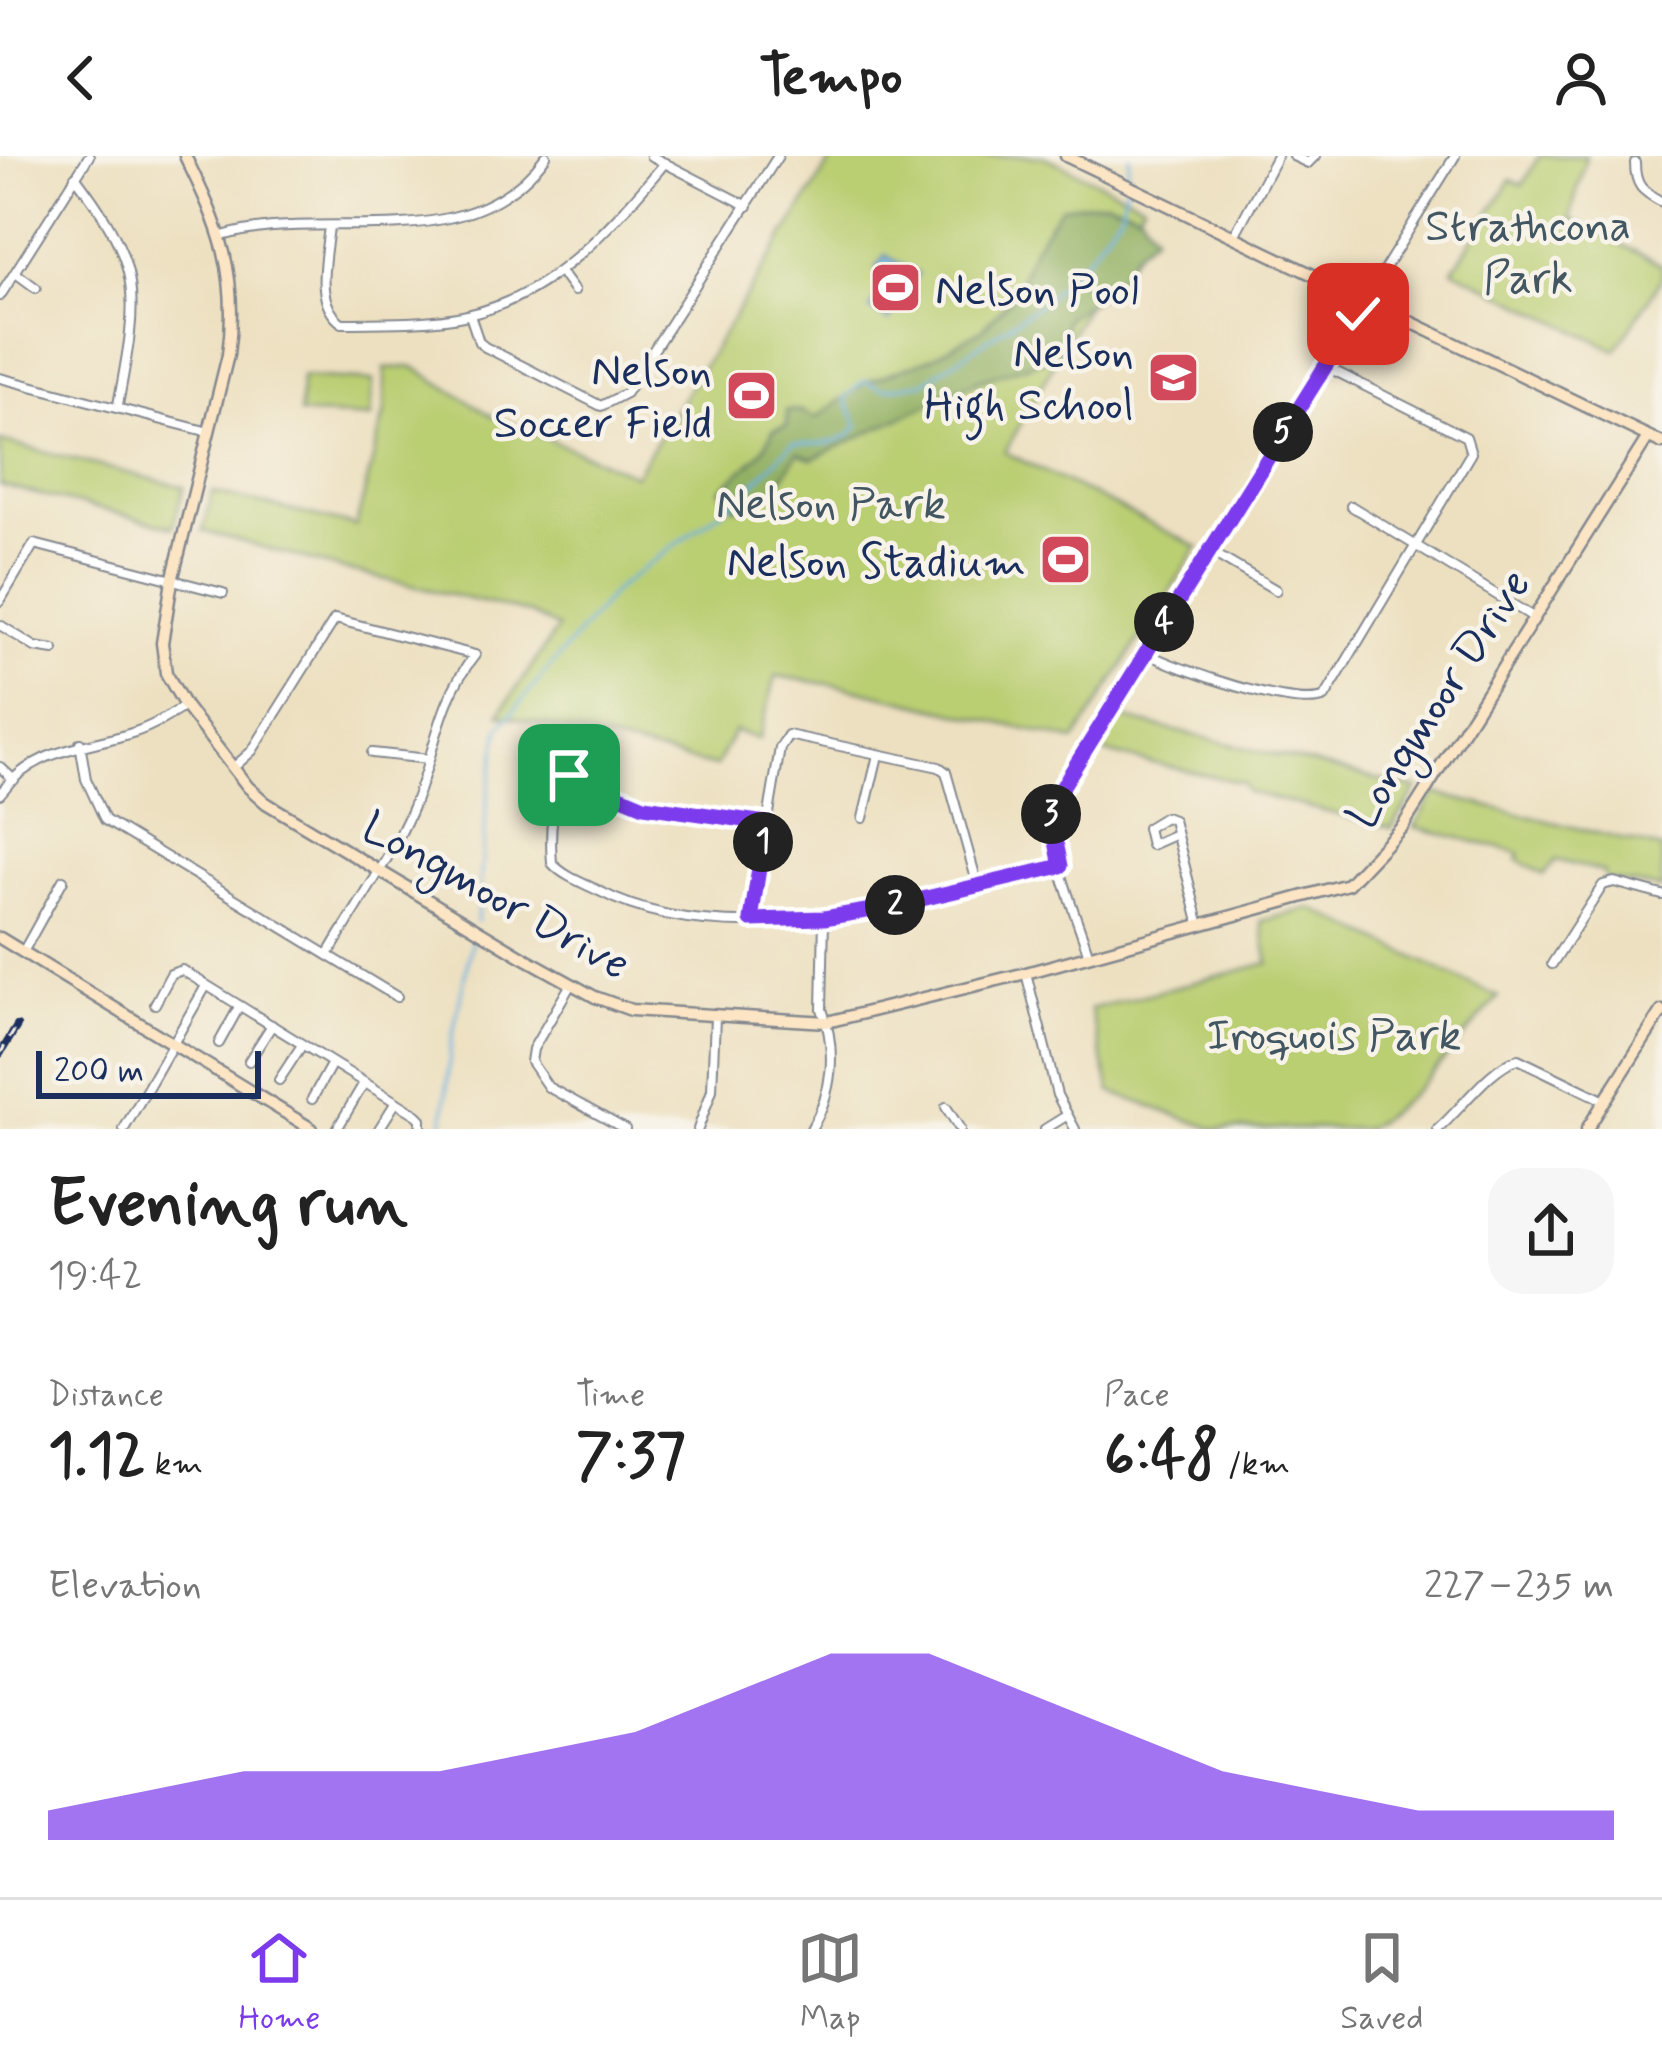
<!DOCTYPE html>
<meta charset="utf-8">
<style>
:root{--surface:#fff;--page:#f6f6f6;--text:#222;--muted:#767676;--line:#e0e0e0;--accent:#7c3aed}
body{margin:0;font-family:Mynerve,sans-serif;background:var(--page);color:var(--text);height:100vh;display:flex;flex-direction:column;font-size:45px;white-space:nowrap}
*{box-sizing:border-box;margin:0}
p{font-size:39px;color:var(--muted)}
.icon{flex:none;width:66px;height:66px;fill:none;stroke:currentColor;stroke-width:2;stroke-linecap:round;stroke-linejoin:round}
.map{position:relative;height:973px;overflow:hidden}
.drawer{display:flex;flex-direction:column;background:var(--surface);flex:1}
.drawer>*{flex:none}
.scale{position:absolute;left:36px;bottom:30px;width:225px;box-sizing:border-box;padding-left:12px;border:6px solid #1b2f5e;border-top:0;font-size:33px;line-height:42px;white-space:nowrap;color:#1b2f5e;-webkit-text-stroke:9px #f7f3e8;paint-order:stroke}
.pin{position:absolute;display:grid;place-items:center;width:102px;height:102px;color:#fff;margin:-51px;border-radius:24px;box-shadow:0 6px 18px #0006}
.km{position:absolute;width:60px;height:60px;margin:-30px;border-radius:50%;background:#222;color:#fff;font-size:33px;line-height:60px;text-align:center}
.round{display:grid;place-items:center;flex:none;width:126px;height:126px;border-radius:36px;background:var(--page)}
.head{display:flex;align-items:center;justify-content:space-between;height:204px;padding:0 48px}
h1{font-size:66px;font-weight:800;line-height:90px}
.stats{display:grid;grid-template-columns:repeat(3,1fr);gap:18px;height:204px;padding:12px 48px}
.stats div{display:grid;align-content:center}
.stats b{font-size:60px;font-weight:800}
.stats small{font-size:33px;font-weight:400}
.stats p{font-size:33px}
.chart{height:336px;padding:24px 48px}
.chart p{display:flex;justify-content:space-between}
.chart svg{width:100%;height:216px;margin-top:12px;fill:var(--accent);opacity:.7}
header{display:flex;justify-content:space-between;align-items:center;height:156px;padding:0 48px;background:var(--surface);font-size:54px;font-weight:800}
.tab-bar{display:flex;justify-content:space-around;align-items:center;height:168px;border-top:3px solid var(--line);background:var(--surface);font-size:33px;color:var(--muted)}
.tab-bar a{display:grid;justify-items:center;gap:6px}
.tab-bar .current{color:var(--accent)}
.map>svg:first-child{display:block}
</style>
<header><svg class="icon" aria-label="back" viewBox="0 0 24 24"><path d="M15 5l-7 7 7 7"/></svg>Tempo<svg class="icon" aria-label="person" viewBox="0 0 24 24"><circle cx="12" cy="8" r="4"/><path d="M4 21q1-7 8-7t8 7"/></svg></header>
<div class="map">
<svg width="1662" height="973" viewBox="0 0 1662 973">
<rect width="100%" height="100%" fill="#f7f3e8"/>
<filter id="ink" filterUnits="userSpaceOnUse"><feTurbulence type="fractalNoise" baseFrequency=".00833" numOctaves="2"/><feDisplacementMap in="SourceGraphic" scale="24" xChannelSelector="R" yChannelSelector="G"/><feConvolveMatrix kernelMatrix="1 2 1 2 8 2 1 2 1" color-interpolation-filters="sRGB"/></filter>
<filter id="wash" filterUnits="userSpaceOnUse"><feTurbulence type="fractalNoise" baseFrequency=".004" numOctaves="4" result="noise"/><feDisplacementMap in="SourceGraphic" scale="48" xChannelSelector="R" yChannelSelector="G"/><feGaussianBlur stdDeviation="2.7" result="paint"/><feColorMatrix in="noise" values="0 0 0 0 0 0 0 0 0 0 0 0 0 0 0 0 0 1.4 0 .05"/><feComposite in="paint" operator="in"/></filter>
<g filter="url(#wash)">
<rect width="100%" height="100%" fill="#ede0c0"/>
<g fill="#bace72" stroke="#6a7e68" stroke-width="3">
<path d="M 834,0 L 1043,0 L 1143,47 L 1005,296 L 1198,391 L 1075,585 L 847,531 L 776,520 L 759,583 L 734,575 L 716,611 L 499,558 L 558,472 L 528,457 L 345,414 L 203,375 L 213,336 L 356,370 L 385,255 L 385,212 L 414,211 L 492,260 L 635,319 Z"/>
<path d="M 1539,0 L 1586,0 L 1570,63 L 1662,109 L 1662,122 L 1616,194 L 1453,114 L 1511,24 L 1522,29 Z"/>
<path d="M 301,221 L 373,225 L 371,262 L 300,258 Z"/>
<path d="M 0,285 L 184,331 L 173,371 L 0,329 Z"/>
<path d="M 1118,561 L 1417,633 L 1392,672 L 1247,636 L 1243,627 L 1097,595 Z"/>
<path d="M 1434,637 L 1662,693 L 1662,733 L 1607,724 L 1603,716 L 1556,704 L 1544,719 L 1518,704 L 1520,697 L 1415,671 Z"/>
<path d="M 1311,752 L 1498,841 C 1457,888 1419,941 1365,973 L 1214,973 L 1111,936 L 1090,853 L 1269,807 L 1261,765 Z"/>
</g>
<path fill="#93b164" stroke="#577061" stroke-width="3" d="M 1106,45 L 1140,56 L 1155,78 L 1137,94 L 1112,132 L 1066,162 L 1060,199 L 980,224 L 812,303 L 798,297 L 774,336 L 736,352 L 721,334 C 743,310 761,305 773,274 L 787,270 L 787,254 L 802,255 L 816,262 L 864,227 L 931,202 L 982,173 L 1013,139 L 1034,90 L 1061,51 Z"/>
<path fill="#68b1df" stroke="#42709e" stroke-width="3" d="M 885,99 L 918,118 L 889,165 L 870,153 L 887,125 L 880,123 L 877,112 Z"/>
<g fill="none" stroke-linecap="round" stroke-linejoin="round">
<g stroke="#68b1df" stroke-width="3">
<path d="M 477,765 L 487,645 L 500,571 L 616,433 L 744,338 L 792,288 C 818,287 842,292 858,270 L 845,242 L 864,225 L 884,233 L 923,227 L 1043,146 L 1087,101 L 1122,54 L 1130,0"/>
<path d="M 443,973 L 451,887 L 472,784"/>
</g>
</g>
</g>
<g filter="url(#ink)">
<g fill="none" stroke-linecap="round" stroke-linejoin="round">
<defs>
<g id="street">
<path d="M 651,0 L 748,50"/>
<path d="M 1293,0 L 1308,7 L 1315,0"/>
<path d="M 1635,7 C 1635,30 1642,35 1662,46"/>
<path d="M 75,20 C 145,112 138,141 118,249"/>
<path d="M 329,70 C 326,101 313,147 342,167 C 382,166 423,168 463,160 C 552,142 609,72 665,7"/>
<path d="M 222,80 C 328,49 468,107 546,0"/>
<path d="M 1234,80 L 1277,0"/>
<path d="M 560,116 L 574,135"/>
<path d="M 17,118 L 36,132"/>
<path d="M 0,140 L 89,0"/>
<path d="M 470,159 L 479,186 L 485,191 L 601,250 L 626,237 L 778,0"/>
<path d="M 0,222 L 209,276"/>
<path d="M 1351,350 L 1533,461"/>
<path d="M 1208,394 L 1276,434"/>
<path d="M 0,445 L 34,388 L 223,437"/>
<path d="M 0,469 L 35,491 L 54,494"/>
<path d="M 1146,497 C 1177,513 1296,555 1325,541 L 1471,297 L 1466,281 L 1325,210"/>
<path d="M 80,587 L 86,623 L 105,664 L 397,841"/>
<path d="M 372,597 L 429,603"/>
<path d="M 0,611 L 14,624"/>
<path d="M 234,611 L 252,595 L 335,463 L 475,499 C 437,546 435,600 412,653 C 393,699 353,755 328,799"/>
<path d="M 0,638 C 35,591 84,593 135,576 C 153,570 169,560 185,550"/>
<path d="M 863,662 L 878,599"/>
<path d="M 766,667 L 644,650 L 569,619 C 550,635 550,683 552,707 C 563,720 583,727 599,735 C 730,803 926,744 1061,710"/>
<path d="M 1176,678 L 1151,689 L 1147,672 L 1165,661 L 1173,664 L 1200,770"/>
<path d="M 751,764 L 780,592 L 788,579 L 939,611 L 946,616 L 978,730"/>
<path d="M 23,796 L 63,724"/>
<path d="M 1089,800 C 1075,753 1045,693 1054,644 L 1455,0"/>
<path d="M 1552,808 L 1603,729 L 1614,726 L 1662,739"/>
<path d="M 1026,817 L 1057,939 L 1075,973"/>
<path d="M 571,828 L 533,893 L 531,906 L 548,931 L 625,973"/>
<path d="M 155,848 L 171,818 L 182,814 L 417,959 L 421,963 L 421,973"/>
<path d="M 219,887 L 239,851"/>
<path d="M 249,905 L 272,869"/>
<path d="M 279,924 L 302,889"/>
<path d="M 312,943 L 332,907"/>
<path d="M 946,951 L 960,973"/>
<path d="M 124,973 L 206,830"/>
<path d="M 337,973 L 364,927"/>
<path d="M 379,973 L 396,946"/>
<path d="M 698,973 L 712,934 L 715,861"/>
<path d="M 811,973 C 833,937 837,894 822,853 L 824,762"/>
<path d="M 1045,973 L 1066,960"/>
<path d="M 1438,973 C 1461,953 1492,909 1518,903 L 1605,945"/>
</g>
<g id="secondary">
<path d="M 185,0 C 220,71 239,118 228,199 L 172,425 L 162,487 L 166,517 L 185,550 L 248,631 L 266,647 L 523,801 L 595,841 L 631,854 L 827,866 L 1026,817 L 1348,728 L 1403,670 L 1648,281"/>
<path d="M 1066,0 L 1662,287"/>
<path d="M 0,782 L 312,973"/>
<path d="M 1587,973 L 1662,855"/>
</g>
</defs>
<use href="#street" stroke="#84888f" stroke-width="12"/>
<use href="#secondary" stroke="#84888f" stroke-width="15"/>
<use href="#street" stroke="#fff" stroke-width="8"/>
<use href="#secondary" stroke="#fce5c4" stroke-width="10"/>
<defs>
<path id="rail" d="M 0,898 L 17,870"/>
</defs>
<use href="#rail" stroke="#1b2f5e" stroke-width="8"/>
<use href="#rail" stroke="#f7f3e8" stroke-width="3" stroke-dasharray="9" stroke-linecap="butt"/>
</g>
</g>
<g fill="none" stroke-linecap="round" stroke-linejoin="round" filter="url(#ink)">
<defs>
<path id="route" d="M 569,619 L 644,650 L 766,667 L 751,764 L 824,762 L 884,752 L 1061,710 L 1051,662 L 1054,644 L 1358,158"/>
</defs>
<use href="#route" stroke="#fff" stroke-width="24"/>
<use href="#route" stroke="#7c3aed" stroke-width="15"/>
</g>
<defs>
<symbol id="stadium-square" viewBox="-11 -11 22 22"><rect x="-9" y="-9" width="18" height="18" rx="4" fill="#d1495b" stroke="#f7f3e8"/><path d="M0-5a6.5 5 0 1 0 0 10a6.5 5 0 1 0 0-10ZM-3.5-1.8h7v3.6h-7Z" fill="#fff"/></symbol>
<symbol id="school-square" viewBox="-11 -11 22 22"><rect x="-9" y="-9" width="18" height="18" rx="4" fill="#d1495b" stroke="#f7f3e8"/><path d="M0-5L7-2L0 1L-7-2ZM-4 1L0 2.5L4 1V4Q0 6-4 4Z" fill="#fff"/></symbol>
</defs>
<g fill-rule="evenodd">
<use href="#stadium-square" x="866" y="102" width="59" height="59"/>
<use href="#school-square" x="1144" y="192" width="59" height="59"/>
<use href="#stadium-square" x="722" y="210" width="59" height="59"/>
<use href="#stadium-square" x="1036" y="374" width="59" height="59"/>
</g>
<g text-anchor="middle" stroke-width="9" stroke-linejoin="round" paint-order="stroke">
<g font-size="45" fill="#435763" stroke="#f7f3e8">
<text x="1528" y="84">Strathcona<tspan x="1528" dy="52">Park</tspan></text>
<text x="831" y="362">Nelson Park</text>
<text x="1334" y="893">Iroquois Park</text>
</g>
<g font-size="45" fill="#1b2f5e" stroke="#f7f3e8" text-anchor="end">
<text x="935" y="148" text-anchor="start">Nelson Pool</text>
<text x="1134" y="211">Nelson<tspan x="1134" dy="52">High School</tspan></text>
<text x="712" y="229">Nelson<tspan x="712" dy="52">Soccer Field</tspan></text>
<text x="1026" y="420">Nelson Stadium</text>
</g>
<g font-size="45" fill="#1b2f5e" stroke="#f7f3e8">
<text transform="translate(1437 542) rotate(-57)" y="16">Longmoor Drive</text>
<text transform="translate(497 738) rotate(29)" y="16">Longmoor Drive</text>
</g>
</g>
</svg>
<div class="scale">200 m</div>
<div class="pin" style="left:569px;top:619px;background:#1e9e55"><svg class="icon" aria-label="arrive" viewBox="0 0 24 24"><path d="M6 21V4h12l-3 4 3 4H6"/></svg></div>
<div class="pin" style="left:1358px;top:158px;background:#d93025"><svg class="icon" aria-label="check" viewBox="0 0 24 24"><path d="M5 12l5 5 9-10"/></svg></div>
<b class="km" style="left:763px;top:686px">1</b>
<b class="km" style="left:895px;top:749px">2</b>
<b class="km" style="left:1051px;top:658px">3</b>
<b class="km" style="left:1164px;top:466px">4</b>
<b class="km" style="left:1283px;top:276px">5</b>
</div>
<section class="drawer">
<div class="head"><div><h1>Evening run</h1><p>19:42</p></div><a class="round"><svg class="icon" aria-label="share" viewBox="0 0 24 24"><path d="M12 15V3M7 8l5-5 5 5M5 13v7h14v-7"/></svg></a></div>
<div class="stats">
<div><p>Distance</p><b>1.12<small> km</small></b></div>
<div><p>Time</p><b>7:37</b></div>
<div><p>Pace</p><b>6:48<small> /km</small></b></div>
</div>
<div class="chart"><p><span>Elevation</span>227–235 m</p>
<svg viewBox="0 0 160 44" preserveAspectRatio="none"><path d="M0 44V38L10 34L20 30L30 30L40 30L50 26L60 22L70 14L80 6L90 6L100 14L110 22L120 30L130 34L140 38L150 38L160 38V44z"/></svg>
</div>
</section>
<nav class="tab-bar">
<a class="current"><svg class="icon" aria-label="home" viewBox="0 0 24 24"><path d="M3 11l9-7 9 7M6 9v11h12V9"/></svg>Home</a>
<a><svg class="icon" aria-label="map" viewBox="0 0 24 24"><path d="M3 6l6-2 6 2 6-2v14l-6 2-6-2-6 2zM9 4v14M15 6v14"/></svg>Map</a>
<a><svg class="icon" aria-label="saved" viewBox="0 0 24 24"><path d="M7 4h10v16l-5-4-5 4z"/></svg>Saved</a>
</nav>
